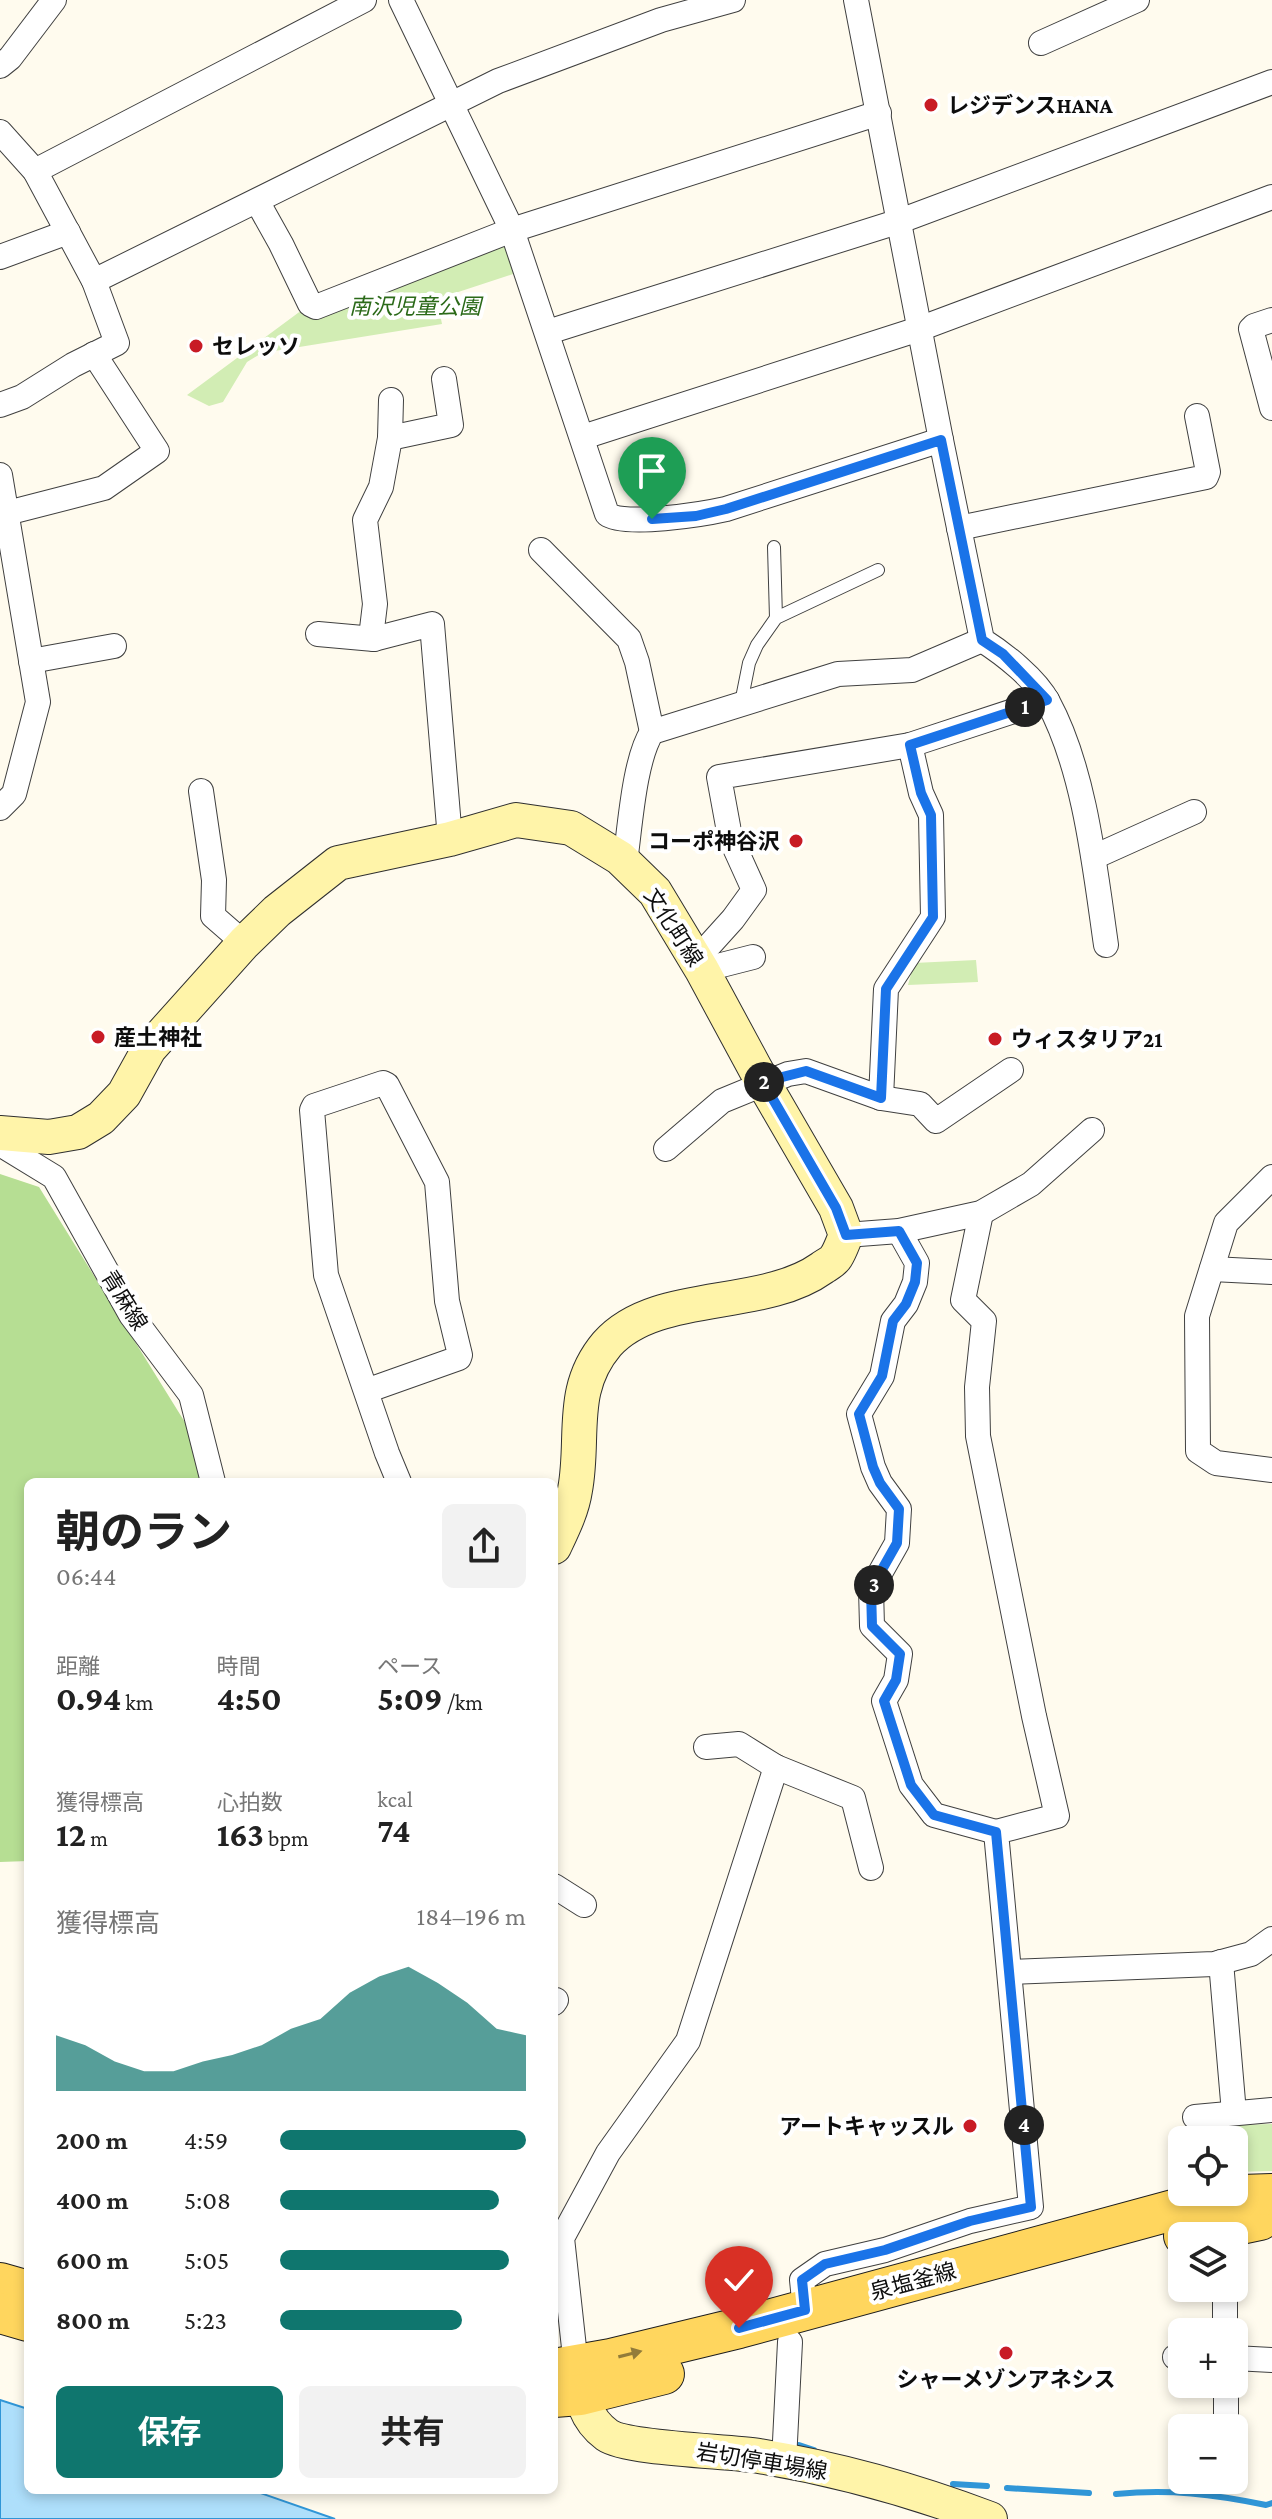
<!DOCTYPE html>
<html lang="ja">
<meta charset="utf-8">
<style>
:root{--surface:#fff;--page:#f2f2f2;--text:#222;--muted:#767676;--accent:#0f766e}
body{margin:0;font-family:"Crimson Pro","Noto Sans JP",serif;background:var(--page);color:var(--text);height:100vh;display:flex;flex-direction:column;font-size:30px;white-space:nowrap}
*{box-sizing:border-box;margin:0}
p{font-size:26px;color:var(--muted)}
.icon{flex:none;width:44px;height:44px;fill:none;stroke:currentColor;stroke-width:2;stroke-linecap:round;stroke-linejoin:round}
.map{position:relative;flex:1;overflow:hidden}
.side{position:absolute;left:24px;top:1478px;width:534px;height:1016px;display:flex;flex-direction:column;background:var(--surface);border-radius:12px;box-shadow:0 4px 12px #0003}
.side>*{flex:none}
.fabs{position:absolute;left:1168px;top:2126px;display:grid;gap:16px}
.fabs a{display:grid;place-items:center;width:80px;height:80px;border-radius:12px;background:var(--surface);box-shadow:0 4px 12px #0003;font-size:40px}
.pin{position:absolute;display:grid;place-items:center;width:68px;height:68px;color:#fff;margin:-82px -34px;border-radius:50% 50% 50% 0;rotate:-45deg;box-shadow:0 0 8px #0007}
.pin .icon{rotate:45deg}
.km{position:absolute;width:40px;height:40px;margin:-20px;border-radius:50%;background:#222;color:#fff;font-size:22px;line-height:40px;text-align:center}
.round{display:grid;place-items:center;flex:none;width:84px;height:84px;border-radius:12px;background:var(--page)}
.head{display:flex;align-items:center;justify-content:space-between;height:136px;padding:0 32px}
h1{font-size:44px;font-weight:700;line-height:60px}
.stats{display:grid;grid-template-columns:repeat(3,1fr);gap:12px;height:136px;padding:8px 32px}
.stats div{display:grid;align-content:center}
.stats b{font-size:34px;font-weight:700}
.stats small{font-size:22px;font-weight:400}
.stats p{font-size:22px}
.chart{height:224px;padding:16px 32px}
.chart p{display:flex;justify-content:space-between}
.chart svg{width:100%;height:144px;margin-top:8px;fill:var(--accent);opacity:.7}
.action{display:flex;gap:16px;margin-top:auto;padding:16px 32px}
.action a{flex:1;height:92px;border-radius:12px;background:var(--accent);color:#fff;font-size:32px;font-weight:700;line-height:92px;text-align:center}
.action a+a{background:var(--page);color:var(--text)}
ul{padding:0 32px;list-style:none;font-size:26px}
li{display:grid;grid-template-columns:128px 96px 1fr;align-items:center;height:60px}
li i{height:20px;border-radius:10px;background:var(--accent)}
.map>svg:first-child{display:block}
</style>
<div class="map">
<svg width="1272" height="2519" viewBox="0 0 1272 2519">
<rect width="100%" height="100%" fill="#fffbee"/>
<g fill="#d2edb4">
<path d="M 506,243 L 516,273 L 437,299 L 442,324 L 262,353 L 247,362 L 223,402 L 209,406 L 187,395 L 302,310 Z"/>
<path d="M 976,960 L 978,982 L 908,985 L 914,963 Z"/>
<path d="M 1272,2124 L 1272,2171 L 1234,2172 L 1233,2125 Z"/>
</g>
<path fill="#b6de93" d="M 0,1174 L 39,1187 L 222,1482 L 28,1482 L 28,1861 L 0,1862 Z"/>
<path fill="#aedffb" stroke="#3096d7" stroke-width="2" d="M 0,2400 L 28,2409 L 28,2490 L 252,2490 L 335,2519 L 0,2519 Z"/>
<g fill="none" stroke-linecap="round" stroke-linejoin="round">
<g stroke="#3096d7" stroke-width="6">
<path d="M 799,2445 L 814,2450"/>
<path d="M 953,2484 L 987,2486"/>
<path d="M 1007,2488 L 1089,2493"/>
<path d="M 1116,2494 C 1170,2489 1212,2494 1266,2505 L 1272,2503"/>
</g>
<defs>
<g id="lane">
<path d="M 774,547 L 776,618"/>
<path d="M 741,703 L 749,663 L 757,645 L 776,618 L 878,570"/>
</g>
<g id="street">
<path d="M 401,0 L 512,230 L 607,514 C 624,527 704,514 726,509 L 941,440"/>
<path d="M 856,0 L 941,440 L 982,640 C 1004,654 1036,679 1048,702 C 1085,770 1095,869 1106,945"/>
<path d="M 1041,43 L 1137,0"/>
<path d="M 0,66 L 10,58 L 54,0"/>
<path d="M 0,132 L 35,171 L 94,281 L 117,343 L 73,365 L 22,397 L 0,405"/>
<path d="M 35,171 L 364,0"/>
<path d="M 257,201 L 281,244 L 310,304 L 316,307 L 512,230 L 879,113"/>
<path d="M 0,257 L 68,232"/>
<path d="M 94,281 L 498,81 L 661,20 L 733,0"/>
<path d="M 1272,320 L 1254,326 L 1251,329 L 1272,408"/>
<path d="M 548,332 L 900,221 L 1272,82"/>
<path d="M 583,437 L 919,329 L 1272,197"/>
<path d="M 390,438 L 451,425 L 444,379"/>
<path d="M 0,475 L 38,702 L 14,794 L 0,808"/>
<path d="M 7,513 L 104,488 L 157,451 L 94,354"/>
<path d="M 959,528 L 1206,477 L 1208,472 L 1197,416"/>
<path d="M 541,550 L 629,639 L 637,662 L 652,732"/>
<path d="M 318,634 L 374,639 L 432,624 L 450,839"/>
<path d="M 374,639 L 372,629 L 375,604 L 365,520 L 381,487 L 390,438 L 391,400"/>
<path d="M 31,661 L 114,646"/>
<path d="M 201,791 L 214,880 L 213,916 L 244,943"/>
<path d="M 1094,857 L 1194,812"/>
<path d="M 625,862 C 630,828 634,760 652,732 L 838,674 L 912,670 L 982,640"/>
<path d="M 696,960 L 733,919 L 754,890 L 730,837 L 719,777 L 910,745 L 1047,700"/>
<path d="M 702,970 L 753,957"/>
<path d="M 881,1098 L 920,1104 L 936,1121 L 1011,1070"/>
<path d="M 0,1144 L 54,1177 L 131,1315 L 191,1395 L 213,1482"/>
<path d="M 666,1149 L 722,1101 L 788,1074 L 806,1071 L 881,1098 L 886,989 L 933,917 L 931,815 L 921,793 L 910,745"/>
<path d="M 1272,1177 L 1226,1223 L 1197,1316 L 1198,1451 L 1216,1463 L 1272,1470"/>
<path d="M 899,1231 L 917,1263 L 915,1282 L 906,1304 L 893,1321 L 882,1376 L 859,1414 L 873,1467 L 880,1483 L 899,1509 L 897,1543 L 871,1589 L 872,1626 L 900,1654 L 896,1680 L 884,1701 L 911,1785 L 934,1815 L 996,1832"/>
<path d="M 846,1235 L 899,1231 L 981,1213 L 1031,1184 L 1092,1130"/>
<path d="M 1212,1269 L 1272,1272"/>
<path d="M 366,1391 L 459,1358 L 460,1355 L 447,1301 L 437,1182 L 387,1085 L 383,1083 L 314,1106 L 312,1110 L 326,1275 L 387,1453 L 399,1482"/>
<path d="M 706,1747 L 739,1744 L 776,1767 L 853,1798 L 871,1868"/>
<path d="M 554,1886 L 584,1905"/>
<path d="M 1221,1962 L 1234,2113"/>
<path d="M 1010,1972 L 1214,1964 L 1251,1954 L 1272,1939"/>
<path d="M 554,2003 L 556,2000"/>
<path d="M 1195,2117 L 1272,2110"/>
<path d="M 1225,2288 L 1225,2332"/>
<path d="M 805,2310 L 802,2280 L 825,2264 L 885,2250 L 970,2221 L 1031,2207 L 996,1832 L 1057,1816 L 1034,1716 L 978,1436 L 977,1387 L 984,1321 L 963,1300 L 981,1213"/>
<path d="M 1175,2357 L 1182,2357"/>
<path d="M 1234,2358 L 1272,2360"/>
<path d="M 576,2366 L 562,2238 L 608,2153 L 688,2041 L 776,1767"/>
<path d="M 1226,2384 L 1226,2428"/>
<path d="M 784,2461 L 790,2342"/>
</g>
<g id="secondary">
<path d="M 0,1133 L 49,1137 L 78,1132 L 101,1118 L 124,1094 L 149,1049 L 244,943 L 277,911 L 338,863 L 450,839 L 516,820 L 571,828 L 620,858 L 655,892 L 702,970 L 756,1070 L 836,1208 L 846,1235 C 843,1242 840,1251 836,1257 C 833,1262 826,1265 822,1268 C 762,1311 656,1289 607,1344 C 568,1390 585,1437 575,1490 C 572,1510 563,1528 554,1547"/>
<path d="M 577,2371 C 581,2397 585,2419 607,2435 C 627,2449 729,2451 759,2456 C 838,2469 916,2491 990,2519"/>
</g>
<g id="primary">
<path d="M 1184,2236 L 1260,2220"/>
<path d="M 0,2283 L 28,2291"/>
<path d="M 0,2313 L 28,2321"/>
<path d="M 554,2369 L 611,2359 L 739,2328 L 1199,2203 L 1241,2195 L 1272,2194"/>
<path d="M 554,2397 L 580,2395 L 664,2374"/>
</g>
</defs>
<use href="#lane" stroke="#404040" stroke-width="14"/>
<use href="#street" stroke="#404040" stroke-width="26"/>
<use href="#secondary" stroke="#2f2f2f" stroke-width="36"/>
<use href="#primary" stroke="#1e1e1e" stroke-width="42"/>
<use href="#lane" stroke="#fff" stroke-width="12"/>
<use href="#street" stroke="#fff" stroke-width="24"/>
<use href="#secondary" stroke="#fff4a9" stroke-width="34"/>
<use href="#primary" stroke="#ffd65e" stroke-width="40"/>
</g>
<defs><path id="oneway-solid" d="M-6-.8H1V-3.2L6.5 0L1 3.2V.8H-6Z" transform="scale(2)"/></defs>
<use fill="#927c3a" href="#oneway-solid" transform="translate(630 2354) rotate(-14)"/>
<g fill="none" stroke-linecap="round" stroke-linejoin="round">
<defs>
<path id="route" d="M 652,519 L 696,516 L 726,509 L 941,440 L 982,640 L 1003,654 L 1047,700 L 910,745 L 921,793 L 931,815 L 933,917 L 886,989 L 881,1098 L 806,1071 L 763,1082 L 836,1208 L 846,1235 L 899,1231 L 917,1263 L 915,1282 L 906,1304 L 893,1321 L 882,1376 L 859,1414 L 873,1467 L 880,1483 L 899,1509 L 897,1543 L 871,1589 L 872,1626 L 900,1654 L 896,1680 L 884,1701 L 911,1785 L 934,1815 L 996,1832 L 1031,2207 L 970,2221 L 885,2250 L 825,2264 L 802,2280 L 805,2310 L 739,2328"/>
</defs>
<use href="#route" stroke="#fff" stroke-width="16"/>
<use href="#route" stroke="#1a73e8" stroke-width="10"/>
</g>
<g fill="#c81b25" stroke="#fff" stroke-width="3">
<circle cx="931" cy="105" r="8"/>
<circle cx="196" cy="346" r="8"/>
<circle cx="796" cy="841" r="8"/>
<circle cx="98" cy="1037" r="8"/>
<circle cx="995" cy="1039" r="8"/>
<circle cx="970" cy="2126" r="8"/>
<circle cx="1006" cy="2353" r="8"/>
</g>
<g text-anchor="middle" stroke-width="8" stroke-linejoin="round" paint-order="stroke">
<g font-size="22" font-weight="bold" fill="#0d0d0d" stroke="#fff" text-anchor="start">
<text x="947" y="113">レジデンスHANA</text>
<text x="212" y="354">セレッソ</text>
<text x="780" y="849" text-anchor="end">コーポ神谷沢</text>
<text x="114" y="1045">産土神社</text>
<text x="1011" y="1047">ウィスタリア21</text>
<text x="954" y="2134" text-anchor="end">アートキャッスル</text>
<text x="1006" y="2387" text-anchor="middle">シャーメゾンアネシス</text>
</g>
<g font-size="22" font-style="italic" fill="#2b6a19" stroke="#fff">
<text x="415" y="314">南沢児童公園</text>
</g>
<g font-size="22" fill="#0d0d0d" stroke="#fff">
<text transform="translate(674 927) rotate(57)" y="8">文化町線</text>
<text transform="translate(125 1300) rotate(58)" y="8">青麻線</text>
<text transform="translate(913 2281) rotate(-15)" y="8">泉塩釜線</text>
<text transform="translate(762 2461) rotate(9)" y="8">岩切停車場線</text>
</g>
</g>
</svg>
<div class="fabs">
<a><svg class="icon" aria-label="locate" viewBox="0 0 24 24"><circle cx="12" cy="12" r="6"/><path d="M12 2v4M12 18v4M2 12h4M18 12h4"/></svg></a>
<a><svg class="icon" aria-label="layers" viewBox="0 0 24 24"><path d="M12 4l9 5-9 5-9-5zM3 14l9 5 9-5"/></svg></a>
<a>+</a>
<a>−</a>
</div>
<div class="pin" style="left:652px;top:519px;background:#1e9e55"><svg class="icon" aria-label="arrive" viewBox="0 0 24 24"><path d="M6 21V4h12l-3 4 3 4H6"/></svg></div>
<div class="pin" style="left:739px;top:2328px;background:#d93025"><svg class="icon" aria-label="check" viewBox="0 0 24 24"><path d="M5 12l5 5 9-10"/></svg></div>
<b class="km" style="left:1025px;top:707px">1</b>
<b class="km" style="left:764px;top:1082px">2</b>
<b class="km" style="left:874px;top:1585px">3</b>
<b class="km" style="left:1024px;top:2125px">4</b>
<section class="side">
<div class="head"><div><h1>朝のラン</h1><p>06:44</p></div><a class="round"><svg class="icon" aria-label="share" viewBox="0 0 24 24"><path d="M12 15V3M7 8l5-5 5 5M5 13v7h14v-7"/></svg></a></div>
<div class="stats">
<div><p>距離</p><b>0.94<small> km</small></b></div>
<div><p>時間</p><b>4:50</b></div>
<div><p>ペース</p><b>5:09<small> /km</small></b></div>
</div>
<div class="stats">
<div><p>獲得標高</p><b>12<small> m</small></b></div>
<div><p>心拍数</p><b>163<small> bpm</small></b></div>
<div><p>kcal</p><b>74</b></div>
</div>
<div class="chart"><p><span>獲得標高</span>184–196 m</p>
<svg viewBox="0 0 160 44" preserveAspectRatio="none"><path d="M0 44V27L10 30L20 35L30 38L40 38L50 35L60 33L70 30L80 25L90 22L100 14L110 9L120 6L130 11L140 17L150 25L160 27V44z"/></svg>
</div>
<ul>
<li><b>200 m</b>4:59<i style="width:100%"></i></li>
<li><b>400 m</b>5:08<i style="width:89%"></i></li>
<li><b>600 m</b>5:05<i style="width:93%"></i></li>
<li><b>800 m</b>5:23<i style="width:74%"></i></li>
</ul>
<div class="action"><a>保存</a><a>共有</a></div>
</section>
</div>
